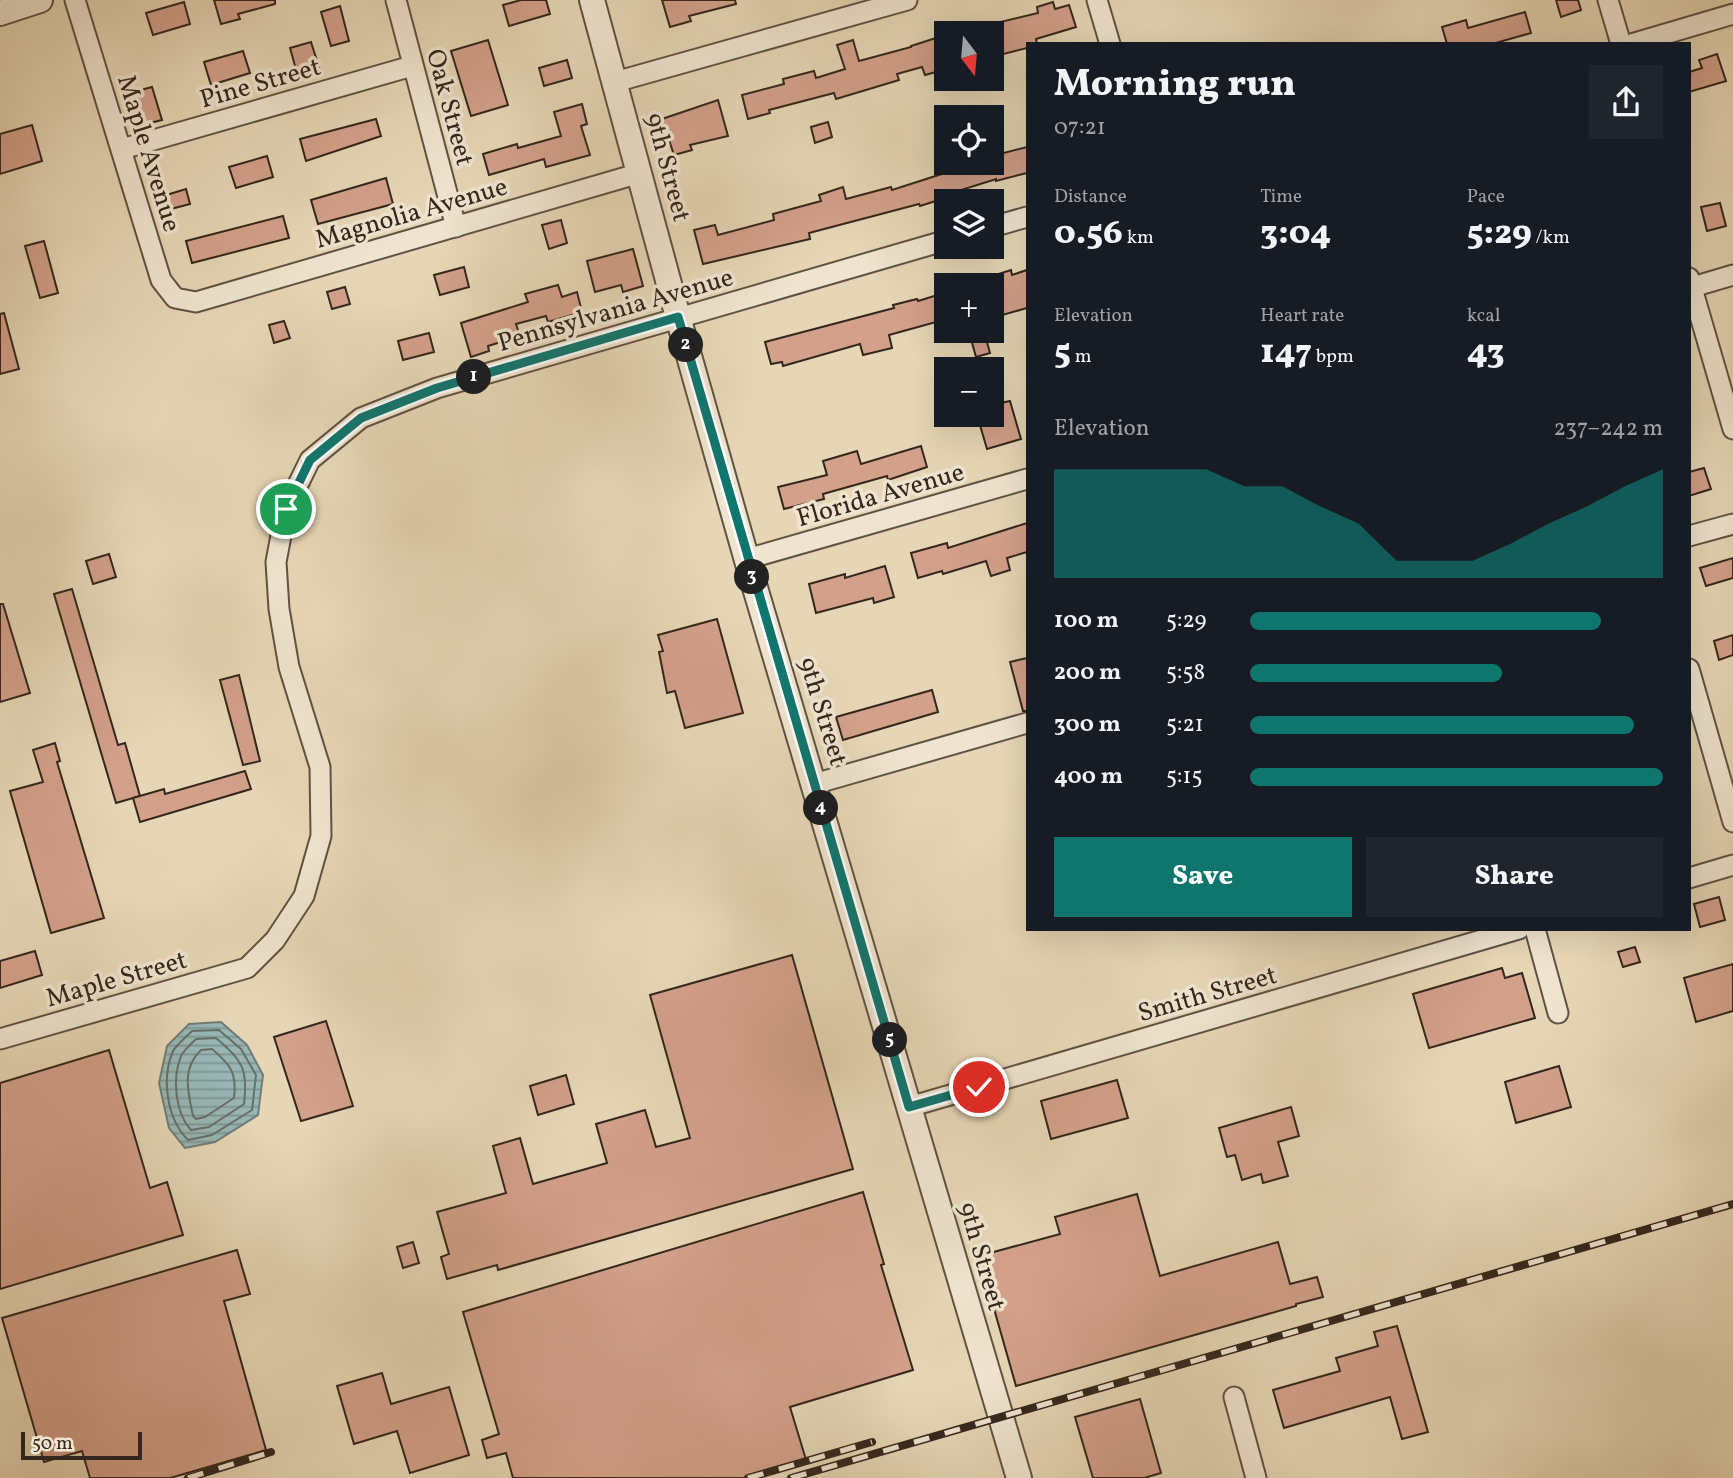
<!DOCTYPE html>
<meta charset="utf-8">
<style>
:root{--surface:#171b24;--page:#20242c;--text:#f1f3f6;--muted:#9ea1a6;--accent:#0f766e}
body{margin:0;font-family:Vollkorn,serif;background:var(--page);color:var(--text);height:100vh;display:flex;flex-direction:column;font-size:26px;white-space:nowrap}
*{box-sizing:border-box;margin:0}
p{font-size:23px;color:var(--muted)}
.icon{flex:none;width:38px;height:38px;fill:none;stroke:currentColor;stroke-width:2;stroke-linecap:round;stroke-linejoin:round}
.map{position:relative;flex:1;overflow:hidden}
.side{position:absolute;left:1026px;top:42px;width:665px;height:889px;display:flex;flex-direction:column;background:var(--surface);border-radius:0px;box-shadow:0 7px 28px #0002}
.side>*{flex:none}
.needle{width:46px;rotate:164deg}
.fabs{position:absolute;left:934px;top:21px;display:grid;gap:14px}
.fabs a{display:grid;place-items:center;width:70px;height:70px;border-radius:0px;background:var(--surface);box-shadow:0 7px 28px #0002;font-size:35px}
.scale{position:absolute;left:21px;bottom:18px;width:121px;box-sizing:border-box;padding-left:7px;border:4px solid #34271d;border-top:0;font-size:19px;line-height:24px;white-space:nowrap;color:#34271d;-webkit-text-stroke:5px #efe4cf;paint-order:stroke}
.pin{position:absolute;display:grid;place-items:center;width:60px;height:60px;color:#fff;margin:-30px;border:4px solid #fff;border-radius:50%;box-shadow:0 2px 7px #0007}
.km{position:absolute;width:35px;height:35px;margin:-18px;border-radius:50%;background:#222;color:#fff;font-size:19px;line-height:35px;text-align:center}
.round{display:grid;place-items:center;flex:none;width:74px;height:74px;border-radius:0px;background:var(--page)}
.head{display:flex;align-items:center;justify-content:space-between;height:119px;padding:0 28px}
h1{font-size:38px;font-weight:800;line-height:52px}
.metrics{display:grid;grid-template-columns:repeat(3,1fr);gap:10px;height:119px;padding:7px 28px}
.metrics div{display:grid;align-content:center}
.metrics b{font-size:35px;font-weight:800}
.metrics small{font-size:19px;font-weight:400}
.metrics p{font-size:19px}
.chart{height:196px;padding:14px 28px}
.chart p{display:flex;justify-content:space-between}
.chart svg{width:100%;height:126px;margin-top:7px;fill:var(--accent);opacity:.7}
.action{display:flex;gap:14px;margin-top:auto;padding:14px 28px}
.action a{flex:1;height:80px;border-radius:0px;background:var(--accent);color:#fff;font-size:28px;font-weight:800;line-height:80px;text-align:center}
.action a+a{background:var(--page);color:var(--text)}
ul{padding:0 28px;list-style:none;font-size:23px}
li{display:grid;grid-template-columns:112px 84px 1fr;align-items:center;height:52px}
li i{height:18px;border-radius:9px;background:var(--accent)}
.map>svg:first-child{display:block}
</style>
<div class="map">
<svg width="1733" height="1478" viewBox="0 0 1733 1478">
<defs>
<pattern id="water-rules" width="6" height="5" patternUnits="userSpaceOnUse" patternTransform="scale(1.75)"><rect width="6" height="5" fill="#98b7b5"/><path d="M0 2.5h6" fill="none" stroke="#7d9593"/></pattern>
</defs>
<rect width="100%" height="100%" fill="#e6d6b5"/>
<filter id="stains"><feTurbulence type="fractalNoise" baseFrequency=".00286" numOctaves="4"/><feColorMatrix values="0 0 0 0 .2 0 0 0 0 .09 0 0 0 0 .02 0 0 0 .5 -.17"/></filter>
<radialGradient id="worn" r=".72"><stop offset=".6" stop-color="#630" stop-opacity="0"/><stop offset="1" stop-color="#630" stop-opacity=".3"/></radialGradient>
<path fill="url(#water-rules)" stroke="#707d78" stroke-width="2" d="M 221,1022 L 247,1045 L 263,1075 L 258,1115 L 215,1142 L 185,1148 L 169,1128 L 159,1083 L 167,1046 L 189,1024 Z"/>
<g fill="none" stroke-linecap="round" stroke-linejoin="round">
<g stroke="#666f69" stroke-width="2">
<path d="M 219,1030 L 241,1049 L 256,1075 L 252,1110 L 212,1135 L 188,1140 C 167,1119 161,1079 173,1051 C 177,1044 186,1037 192,1031 Z"/>
<path d="M 216,1038 C 243,1061 248,1069 244,1104 L 209,1127 L 191,1130 C 175,1113 172,1078 181,1056 C 184,1050 191,1044 196,1039 Z"/>
<path d="M 212,1049 C 231,1065 237,1073 234,1098 L 205,1117 L 196,1119 L 193,1116 C 188,1092 181,1069 201,1050 Z"/>
</g>
</g>
<g fill="#d3a08a" stroke="#34271d" stroke-width="2">
<path d="M 214,0 L 275,0 L 275,4 L 238,14 L 240,19 L 221,24 Z"/>
<path d="M 521,0 L 546,0 L 550,14 L 509,26 L 503,5 Z"/>
<path d="M 662,0 L 735,0 L 736,4 L 689,16 L 691,21 L 670,27 Z"/>
<path d="M 1556,0 L 1578,0 L 1581,10 L 1561,17 Z"/>
<path d="M 184,2 L 190,24 L 153,35 L 146,13 Z"/>
<path d="M 1053,2 L 1055,9 L 1069,5 L 1076,27 L 1036,39 L 1037,44 L 1027,44 L 1027,48 L 992,57 L 992,24 L 1038,13 L 1037,7 Z"/>
<path d="M 340,6 L 349,41 L 331,46 L 321,12 Z"/>
<path d="M 1525,12 L 1531,33 L 1492,44 L 1447,44 L 1442,27 L 1466,20 L 1468,28 Z"/>
<path d="M 942,36 L 947,50 L 947,69 L 925,75 L 922,67 L 897,74 L 899,80 L 836,99 L 834,93 L 769,110 L 770,113 L 748,119 L 742,95 L 784,84 L 783,79 L 814,71 L 816,78 L 845,69 L 837,45 L 853,40 L 859,61 L 911,47 L 911,46 Z"/>
<path d="M 488,40 L 508,105 L 471,116 L 451,51 Z"/>
<path d="M 311,42 L 319,67 L 297,73 L 290,48 Z"/>
<path d="M 243,51 L 250,73 L 211,85 L 204,62 Z"/>
<path d="M 1717,54 L 1726,81 L 1689,92 L 1689,72 L 1702,68 L 1699,60 Z"/>
<path d="M 567,60 L 572,78 L 544,86 L 539,68 Z"/>
<path d="M 152,87 L 162,120 L 142,125 L 133,92 Z"/>
<path d="M 718,100 L 728,136 L 690,145 L 692,150 L 674,155 L 662,119 Z"/>
<path d="M 582,104 L 587,124 L 581,126 L 590,155 L 546,167 L 544,159 L 489,175 L 483,154 L 517,144 L 518,148 L 561,136 L 554,112 Z"/>
<path d="M 376,119 L 381,136 L 306,161 L 300,139 Z"/>
<path d="M 828,122 L 832,137 L 815,143 L 811,127 Z"/>
<path d="M 32,125 L 42,161 L 0,174 L 0,134 Z"/>
<path d="M 1027,147 L 1027,173 L 996,181 L 996,179 L 939,197 L 939,200 L 920,206 L 919,204 L 809,233 L 810,239 L 703,264 L 694,230 L 715,225 L 718,235 L 774,220 L 773,214 L 821,201 L 819,195 L 843,187 L 846,199 L 891,187 L 892,190 L 951,171 L 948,163 L 992,163 L 992,156 Z"/>
<path d="M 267,156 L 273,177 L 236,188 L 229,167 Z"/>
<path d="M 386,178 L 393,204 L 318,224 L 311,200 Z"/>
<path d="M 186,189 L 190,204 L 167,210 L 163,196 Z"/>
<path d="M 1720,203 L 1726,226 L 1707,231 L 1701,207 Z"/>
<path d="M 283,216 L 289,238 L 192,263 L 186,241 Z"/>
<path d="M 561,220 L 567,243 L 549,249 L 542,225 Z"/>
<path d="M 44,241 L 58,293 L 40,298 L 25,246 Z"/>
<path d="M 633,249 L 643,286 L 623,292 L 621,285 L 595,292 L 587,261 Z"/>
<path d="M 464,267 L 469,287 L 440,295 L 434,275 Z"/>
<path d="M 1011,270 L 1012,275 L 1027,270 L 1027,308 L 992,318 L 992,276 Z"/>
<path d="M 558,285 L 562,297 L 577,292 L 582,312 L 548,322 L 546,316 L 516,324 L 520,336 L 488,346 L 489,351 L 471,357 L 461,323 L 528,302 L 525,294 Z"/>
<path d="M 345,287 L 350,304 L 332,309 L 327,292 Z"/>
<path d="M 947,292 L 947,319 L 889,335 L 892,348 L 863,355 L 860,344 L 783,366 L 782,362 L 771,364 L 765,342 L 894,308 L 893,305 L 917,299 L 918,301 Z"/>
<path d="M 4,313 L 19,369 L 0,374 L 0,314 Z"/>
<path d="M 284,321 L 290,338 L 274,343 L 269,325 Z"/>
<path d="M 429,333 L 434,352 L 403,360 L 398,341 Z"/>
<path d="M 985,335 L 990,353 L 976,357 L 971,339 Z"/>
<path d="M 1010,401 L 1021,439 L 987,449 L 977,415 L 992,415 L 992,405 Z"/>
<path d="M 921,446 L 927,467 L 888,480 L 887,476 L 823,494 L 824,499 L 784,509 L 778,487 L 827,475 L 823,461 L 857,451 L 861,464 Z"/>
<path d="M 1704,468 L 1711,489 L 1689,496 L 1689,472 Z"/>
<path d="M 1027,523 L 1027,552 L 1007,558 L 1010,570 L 991,576 L 986,561 L 943,574 L 942,571 L 918,578 L 911,553 L 947,543 L 948,548 Z"/>
<path d="M 109,554 L 116,577 L 93,584 L 86,561 Z"/>
<path d="M 1733,558 L 1733,578 L 1706,586 L 1700,568 Z"/>
<path d="M 885,566 L 894,597 L 874,603 L 873,598 L 816,613 L 809,584 L 845,574 L 845,578 Z"/>
<path d="M 72,589 L 118,745 L 125,743 L 140,796 L 116,803 L 54,594 Z"/>
<path d="M 0,604 L 3,604 L 30,693 L 0,702 Z"/>
<path d="M 717,619 L 743,713 L 685,728 L 675,691 L 667,693 L 659,652 L 663,651 L 658,635 Z"/>
<path d="M 1733,635 L 1733,655 L 1719,660 L 1714,641 Z"/>
<path d="M 1027,658 L 1027,711 L 1023,711 L 1010,662 Z"/>
<path d="M 239,675 L 260,761 L 243,765 L 220,680 Z"/>
<path d="M 932,690 L 938,712 L 843,740 L 836,717 Z"/>
<path d="M 55,743 L 60,761 L 57,762 L 104,918 L 51,933 L 10,791 L 43,782 L 33,750 Z"/>
<path d="M 245,771 L 251,789 L 140,822 L 133,798 L 164,789 L 165,794 Z"/>
<path d="M 1719,897 L 1725,920 L 1700,927 L 1694,904 Z"/>
<path d="M 1635,947 L 1640,962 L 1623,967 L 1618,952 Z"/>
<path d="M 35,951 L 42,975 L 0,988 L 0,961 Z"/>
<path d="M 792,955 L 853,1169 L 498,1270 L 497,1265 L 447,1279 L 441,1257 L 449,1254 L 437,1212 L 506,1193 L 493,1146 L 520,1138 L 533,1184 L 607,1163 L 596,1124 L 645,1110 L 656,1147 L 690,1138 L 650,995 Z"/>
<path d="M 1733,964 L 1733,1011 L 1696,1022 L 1684,978 Z"/>
<path d="M 1502,968 L 1505,978 L 1522,973 L 1535,1018 L 1429,1048 L 1413,994 Z"/>
<path d="M 326,1021 L 353,1106 L 301,1121 L 274,1037 Z"/>
<path d="M 109,1050 L 150,1188 L 167,1182 L 183,1235 L 0,1289 L 0,1083 Z"/>
<path d="M 1559,1066 L 1571,1107 L 1516,1123 L 1505,1082 Z"/>
<path d="M 566,1075 L 574,1104 L 538,1115 L 530,1086 Z"/>
<path d="M 1117,1080 L 1128,1118 L 1051,1139 L 1041,1101 Z"/>
<path d="M 1291,1107 L 1299,1136 L 1278,1142 L 1288,1176 L 1263,1183 L 1261,1174 L 1242,1180 L 1235,1155 L 1227,1157 L 1219,1128 Z"/>
<path d="M 863,1192 L 884,1264 L 881,1265 L 913,1370 L 790,1407 L 807,1463 L 756,1478 L 513,1478 L 506,1453 L 487,1458 L 482,1440 L 499,1434 L 463,1312 Z"/>
<path d="M 1137,1194 L 1160,1276 L 1278,1242 L 1290,1284 L 1317,1277 L 1323,1297 L 1296,1304 L 1296,1306 L 1016,1386 L 979,1256 L 1060,1234 L 1055,1217 Z"/>
<path d="M 413,1242 L 419,1263 L 403,1268 L 397,1247 Z"/>
<path d="M 237,1250 L 250,1294 L 224,1301 L 266,1450 L 170,1478 L 90,1478 L 82,1451 L 44,1462 L 2,1318 Z"/>
<path d="M 1397,1326 L 1428,1432 L 1402,1439 L 1390,1397 L 1284,1428 L 1273,1390 L 1340,1371 L 1336,1358 L 1378,1346 L 1374,1332 Z"/>
<path d="M 382,1373 L 391,1404 L 449,1387 L 469,1455 L 410,1473 L 397,1431 L 354,1444 L 337,1386 Z"/>
<path d="M 1140,1399 L 1161,1473 L 1144,1478 L 1093,1478 L 1075,1417 Z"/>
</g>
<g fill="none" stroke-linecap="round" stroke-linejoin="round">
<defs>
<g id="minor">
<path d="M 75,0 L 161,280 L 175,298 L 196,302 L 640,173"/>
<path d="M 396,0 L 456,227"/>
<path d="M 1097,0 L 1110,44"/>
<path d="M 1608,0 L 1621,44"/>
<path d="M 1631,44 L 1733,14"/>
<path d="M 615,82 L 907,0"/>
<path d="M 122,149 L 412,66"/>
<path d="M 992,227 L 1027,217"/>
<path d="M 1689,278 L 1733,429"/>
<path d="M 1689,288 L 1733,275"/>
<path d="M 1689,536 L 1733,524"/>
<path d="M 747,559 L 1027,479"/>
<path d="M 1689,669 L 1733,822"/>
<path d="M 814,784 L 1027,723"/>
<path d="M 1689,878 L 1733,865"/>
<path d="M 1535,929 L 1558,1013"/>
<path d="M 0,1039 L 247,968 L 275,940 L 304,896 L 321,836 L 320,767 L 289,667 L 279,609 L 276,562 L 286,509 L 310,460 L 361,418 L 437,388 L 947,240"/>
<path d="M 909,1107 L 1519,929"/>
<path d="M 1234,1397 L 1256,1478"/>
</g>
<g id="tertiary">
<path d="M 592,0 L 678,317 L 748,564 L 1019,1478"/>
<path d="M 0,13 L 40,0"/>
</g>
</defs>
<use href="#minor" stroke="#605343" stroke-width="23"/>
<use href="#tertiary" stroke="#605343" stroke-width="28"/>
<use href="#minor" stroke="#efe4cf" stroke-width="19"/>
<use href="#tertiary" stroke="#efe4cf" stroke-width="24"/>
<defs>
<g id="rail">
<path d="M 188,1478 L 271,1452"/>
<path d="M 748,1478 L 872,1442"/>
<path d="M 791,1478 L 1733,1204"/>
</g>
</defs>
<use href="#rail" stroke="#34271d" stroke-width="8"/>
<use href="#rail" stroke="#efe4cf" stroke-width="5" stroke-dasharray="16" stroke-linecap="butt"/>
</g>
<g fill="none" stroke-linecap="round" stroke-linejoin="round">
<defs>
<path id="route" d="M 286,509 L 310,460 L 361,418 L 437,388 L 678,317 L 909,1107 L 979,1087"/>
</defs>
<use href="#route" stroke="#fff" stroke-width="14"/>
<use href="#route" stroke="#0f766e" stroke-width="9"/>
</g>
<g text-anchor="middle" stroke-width="7" stroke-linejoin="round" paint-order="stroke">
<g font-size="26" fill="#34271d" stroke="#efe4cf">
<text transform="translate(260 82) rotate(-16)" y="9">Pine Street</text>
<text transform="translate(451 107) rotate(75)" y="9">Oak Street</text>
<text transform="translate(150 153) rotate(73)" y="9">Maple Avenue</text>
<text transform="translate(669 167) rotate(75)" y="9">9th Street</text>
<text transform="translate(411 212) rotate(-16)" y="9">Magnolia Avenue</text>
<text transform="translate(615 309) rotate(-16)" y="9">Pennsylvania Avenue</text>
<text transform="translate(880 494) rotate(-16)" y="9">Florida Avenue</text>
<text transform="translate(824 711) rotate(73)" y="9">9th Street</text>
<text transform="translate(116 978) rotate(-16)" y="9">Maple Street</text>
<text transform="translate(1207 993) rotate(-16)" y="9">Smith Street</text>
<text transform="translate(983 1256) rotate(74)" y="9">9th Street</text>
</g>
</g>
<rect width="100%" height="100%" filter="url(#stains)"/>
<rect width="100%" height="100%" fill="url(#worn)"/>
</svg>
<div class="fabs">
<a><svg class="needle" viewBox="-14 -14 28 28"><path d="M0-13l5 13h-10z" fill="#e53935"/><path d="M0 13l5-13h-10z" fill="#9ea1a6"/></svg></a>
<a><svg class="icon" aria-label="locate" viewBox="0 0 24 24"><circle cx="12" cy="12" r="6"/><path d="M12 2v4M12 18v4M2 12h4M18 12h4"/></svg></a>
<a><svg class="icon" aria-label="layers" viewBox="0 0 24 24"><path d="M12 4l9 5-9 5-9-5zM3 14l9 5 9-5"/></svg></a>
<a>+</a>
<a>−</a>
</div>
<div class="scale">50 m</div>
<div class="pin" style="left:286px;top:509px;background:#1e9e55"><svg class="icon" aria-label="arrive" viewBox="0 0 24 24"><path d="M6 21V4h12l-3 4 3 4H6"/></svg></div>
<div class="pin" style="left:979px;top:1087px;background:#d93025"><svg class="icon" aria-label="check" viewBox="0 0 24 24"><path d="M5 12l5 5 9-10"/></svg></div>
<b class="km" style="left:474px;top:377px">1</b>
<b class="km" style="left:686px;top:345px">2</b>
<b class="km" style="left:752px;top:577px">3</b>
<b class="km" style="left:821px;top:808px">4</b>
<b class="km" style="left:890px;top:1040px">5</b>
<section class="side">
<div class="head"><div><h1>Morning run</h1><p>07:21</p></div><a class="round"><svg class="icon" aria-label="share" viewBox="0 0 24 24"><path d="M12 15V3M7 8l5-5 5 5M5 13v7h14v-7"/></svg></a></div>
<div class="metrics">
<div><p>Distance</p><b>0.56<small> km</small></b></div>
<div><p>Time</p><b>3:04</b></div>
<div><p>Pace</p><b>5:29<small> /km</small></b></div>
</div>
<div class="metrics">
<div><p>Elevation</p><b>5<small> m</small></b></div>
<div><p>Heart rate</p><b>147<small> bpm</small></b></div>
<div><p>kcal</p><b>43</b></div>
</div>
<div class="chart"><p><span>Elevation</span>237–242 m</p>
<svg viewBox="0 0 160 44" preserveAspectRatio="none"><path d="M0 44V6L10 6L20 6L30 6L40 6L50 12L60 12L70 19L80 25L90 38L100 38L110 38L120 32L130 25L140 19L150 12L160 6V44z"/></svg>
</div>
<ul>
<li><b>100 m</b>5:29<i style="width:85%"></i></li>
<li><b>200 m</b>5:58<i style="width:61%"></i></li>
<li><b>300 m</b>5:21<i style="width:93%"></i></li>
<li><b>400 m</b>5:15<i style="width:100%"></i></li>
</ul>
<div class="action"><a>Save</a><a>Share</a></div>
</section>
</div>
